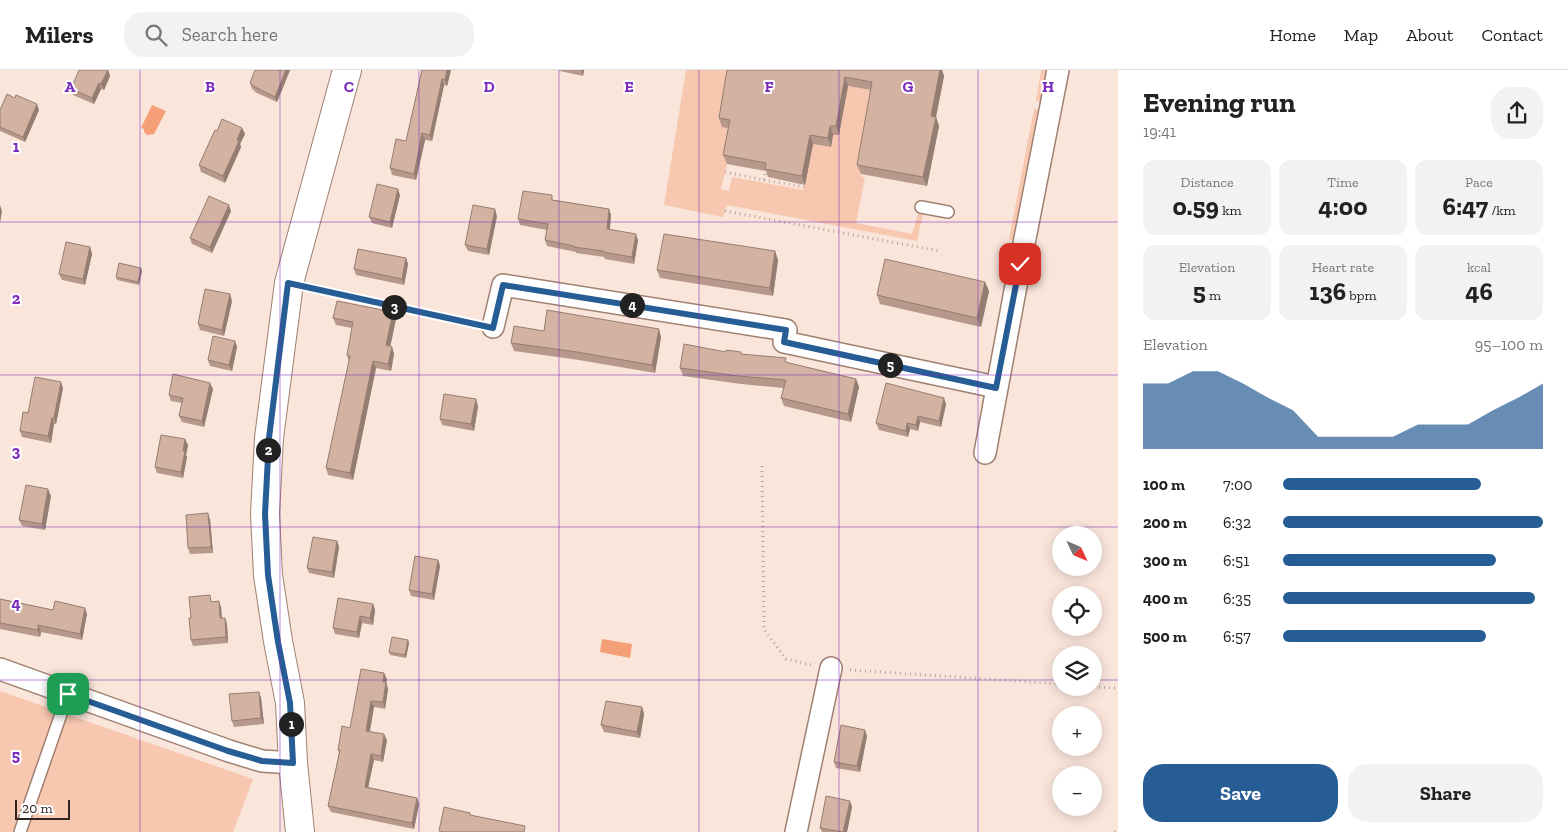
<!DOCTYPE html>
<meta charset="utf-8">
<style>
:root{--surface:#fff;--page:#f2f2f2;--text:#222;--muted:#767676;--line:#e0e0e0;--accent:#275d95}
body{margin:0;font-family:"Zilla Slab",serif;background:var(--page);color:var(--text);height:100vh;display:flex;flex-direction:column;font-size:19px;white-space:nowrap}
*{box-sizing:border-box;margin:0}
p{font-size:16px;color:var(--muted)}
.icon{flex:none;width:28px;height:28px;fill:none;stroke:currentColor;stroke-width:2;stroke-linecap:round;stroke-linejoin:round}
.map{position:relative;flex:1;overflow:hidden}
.drawer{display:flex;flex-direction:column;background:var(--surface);width:450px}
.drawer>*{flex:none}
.needle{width:32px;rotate:134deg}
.buttons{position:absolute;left:1052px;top:456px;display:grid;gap:10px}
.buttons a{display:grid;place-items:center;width:50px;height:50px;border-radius:50%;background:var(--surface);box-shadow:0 2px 12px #0003;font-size:25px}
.scale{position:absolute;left:15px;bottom:12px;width:55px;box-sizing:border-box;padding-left:5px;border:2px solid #31241e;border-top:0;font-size:14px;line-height:18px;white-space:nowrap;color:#31241e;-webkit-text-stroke:4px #fff;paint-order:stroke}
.pin{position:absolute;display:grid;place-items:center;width:42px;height:42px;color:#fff;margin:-21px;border-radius:10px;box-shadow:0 2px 8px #0006}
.km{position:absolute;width:25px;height:25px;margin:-12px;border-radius:50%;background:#222;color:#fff;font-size:14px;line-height:25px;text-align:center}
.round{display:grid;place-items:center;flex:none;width:52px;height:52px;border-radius:20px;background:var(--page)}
.headline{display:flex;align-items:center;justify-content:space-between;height:85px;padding:0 25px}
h1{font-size:28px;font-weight:700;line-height:38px}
.stats{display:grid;grid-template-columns:repeat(3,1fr);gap:8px;height:85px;padding:5px 25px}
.stats div{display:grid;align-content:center;border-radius:12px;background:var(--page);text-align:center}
.stats b{font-size:25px;font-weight:700}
.stats small{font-size:14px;font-weight:400}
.stats p{font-size:14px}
.chart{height:140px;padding:10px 25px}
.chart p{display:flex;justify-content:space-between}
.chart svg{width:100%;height:90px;margin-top:5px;fill:var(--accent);opacity:.7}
.action{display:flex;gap:10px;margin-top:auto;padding:10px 25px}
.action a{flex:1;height:58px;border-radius:20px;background:var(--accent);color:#fff;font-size:20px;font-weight:700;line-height:58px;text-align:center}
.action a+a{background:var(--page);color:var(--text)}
ul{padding:0 25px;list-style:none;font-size:16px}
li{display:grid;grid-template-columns:80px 60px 1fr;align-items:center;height:38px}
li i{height:12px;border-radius:6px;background:var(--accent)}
header{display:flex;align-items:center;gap:30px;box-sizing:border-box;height:70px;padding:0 25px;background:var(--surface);border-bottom:1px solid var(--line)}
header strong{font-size:24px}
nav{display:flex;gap:28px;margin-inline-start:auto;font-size:18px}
.search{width:350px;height:45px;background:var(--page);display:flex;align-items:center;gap:12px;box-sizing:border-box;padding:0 18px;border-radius:20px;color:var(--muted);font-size:19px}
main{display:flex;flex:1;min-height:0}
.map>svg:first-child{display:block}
</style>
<header>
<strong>Milers</strong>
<div class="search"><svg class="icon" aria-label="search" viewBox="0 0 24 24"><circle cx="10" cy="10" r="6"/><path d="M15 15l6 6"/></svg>Search here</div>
<nav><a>Home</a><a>Map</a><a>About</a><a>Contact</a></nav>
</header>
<main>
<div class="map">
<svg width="1118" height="762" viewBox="0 0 1118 762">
<rect width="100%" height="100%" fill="#fae5db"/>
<g fill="#f7c7b0">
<path d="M 686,0 L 754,0 L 727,94 L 721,119 L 729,121 L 732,107 L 804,120 L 809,73 L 831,77 L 833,65 L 839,65 L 846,29 L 842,15 L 876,21 L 861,104 L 862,107 L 865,107 L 856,153 L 912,164 L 918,144 L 923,144 L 917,171 L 727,135 L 723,147 L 664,135 Z"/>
<path d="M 1041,0 L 1052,0 L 1045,32 L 1036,31 Z"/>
<path d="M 1034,39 L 1044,41 L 1016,171 L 1009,169 Z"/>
<path d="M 0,621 L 253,709 L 233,762 L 0,762 Z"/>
</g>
<g fill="#f49f76">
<path d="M 152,35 L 166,41 L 154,64 L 147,65 L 144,62 L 144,59 L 141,58 Z"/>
<path d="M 602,569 L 632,574 L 630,588 L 600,582 Z"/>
</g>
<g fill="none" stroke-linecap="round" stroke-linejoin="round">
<defs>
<g id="service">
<path d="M 921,137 L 948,142"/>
<path d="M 20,762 L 68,624"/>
</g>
<g id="minor">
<path d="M 493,257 L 503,215 L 786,260 L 784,272 L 996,317"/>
<path d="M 985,383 L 1020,194 L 1058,0"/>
<path d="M 0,599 L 229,681 L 262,691 L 293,693"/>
<path d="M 796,762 L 831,598"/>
</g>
<path id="tertiary" d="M 300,762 L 293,693 L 290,633 L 278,571 L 268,505 L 265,444 L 269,368 L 289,213 L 347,0"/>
</defs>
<use href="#service" stroke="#a08071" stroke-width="14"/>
<use href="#minor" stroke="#a08071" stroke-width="24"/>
<use href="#tertiary" stroke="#a08071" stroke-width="30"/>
<g stroke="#b7a59c" stroke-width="3" stroke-dasharray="1 4" stroke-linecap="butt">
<path d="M 725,102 L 764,110 L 766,98"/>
<path d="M 764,110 L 805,117"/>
<path d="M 725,141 L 940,181"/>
<path d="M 311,219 L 476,254"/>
<path d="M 762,396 L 764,559 L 786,589 L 812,595"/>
<path d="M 850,600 L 1061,614"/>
<path d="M 1094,617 L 1118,618"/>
<path d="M 1115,762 L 1118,759"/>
</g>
<use href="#service" stroke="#fff" stroke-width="11"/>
<use href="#minor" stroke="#fff" stroke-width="21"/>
<use href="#tertiary" stroke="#fff" stroke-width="28"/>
</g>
<g fill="#b6998b">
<path d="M 108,0 L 110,6 L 104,20 L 101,19 L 94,34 L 73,25 L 71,19 Z"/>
<path d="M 255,0 L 290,0 L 277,32 L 255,22 L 254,20 L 252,19 L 250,13 Z"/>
<path d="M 422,0 L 451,0 L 447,16 L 444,15 L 432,71 L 425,70 L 416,110 L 392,105 L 390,98 L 406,71 Z"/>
<path d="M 559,0 L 584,0 L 583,6 L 560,1 Z"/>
<path d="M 727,0 L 942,0 L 944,6 L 936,47 L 939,56 L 927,116 L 861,104 L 857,95 L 871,20 L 848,16 L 839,65 L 833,65 L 831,77 L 813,74 L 805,115 L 768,107 L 766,101 L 727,94 L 723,85 L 728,58 L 722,57 L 719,48 Z"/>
<path d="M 0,40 L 39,40 L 25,72 L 0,61 Z"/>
<path d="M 242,58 L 245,64 L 240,74 L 241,77 L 225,113 L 201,102 L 199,95 L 217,61 Z"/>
<path d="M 400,125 L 392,158 L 372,153 L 369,147 Z"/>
<path d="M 554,130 L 609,139 L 611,145 L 610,160 L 638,170 L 634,194 L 605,189 L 604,187 L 576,183 L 576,182 L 547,176 L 545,170 L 547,160 L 520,155 L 518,149 Z"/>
<path d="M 231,141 L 212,183 L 192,174 L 190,168 Z"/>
<path d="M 497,146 L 489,185 L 468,181 L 465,175 Z"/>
<path d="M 90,177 L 92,184 L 85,215 L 62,210 L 59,204 Z"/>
<path d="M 775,181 L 778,190 L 773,226 L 660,208 L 657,200 Z"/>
<path d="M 406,188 L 408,194 L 404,215 L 356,205 L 354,199 Z"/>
<path d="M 141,198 L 142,201 L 139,215 L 117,210 L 116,207 Z"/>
<path d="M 985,212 L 989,221 L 981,257 L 880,234 L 877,225 Z"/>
<path d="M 232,231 L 224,266 L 200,260 L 198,254 Z"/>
<path d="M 393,242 L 396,249 L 390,276 L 392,277 L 394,284 L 391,301 L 376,298 L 353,410 L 328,405 L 326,398 L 349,292 L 347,285 L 352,258 L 336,255 L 333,248 Z"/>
<path d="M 544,261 L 661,267 L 655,303 L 579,290 L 514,281 L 511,273 Z"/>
<path d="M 235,271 L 237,277 L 232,301 L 210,296 L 208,290 Z"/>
<path d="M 726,282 L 742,284 L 788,293 L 856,309 L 859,317 L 851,352 L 784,336 L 781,328 L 784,318 L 741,314 L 683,306 L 680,298 Z"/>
<path d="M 63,318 L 56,354 L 54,354 L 51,373 L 22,367 L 20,361 L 28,343 Z"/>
<path d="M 213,319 L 204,357 L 182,352 L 179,346 L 182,333 L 171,331 L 169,325 Z"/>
<path d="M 946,334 L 941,357 L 920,352 L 918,361 L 910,359 L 908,367 L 879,360 L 876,353 Z"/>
<path d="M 478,336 L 474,361 L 442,355 L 440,349 Z"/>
<path d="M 185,369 L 188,375 L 186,385 L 187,387 L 183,408 L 157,403 L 155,397 Z"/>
<path d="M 51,426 L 45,460 L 22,456 L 19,450 Z"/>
<path d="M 210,449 L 213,483 L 190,484 L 188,478 Z"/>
<path d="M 337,471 L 339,477 L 334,508 L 309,503 L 307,498 Z"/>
<path d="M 438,490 L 440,496 L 434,530 L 411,526 L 409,520 Z"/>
<path d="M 0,529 L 53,540 L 87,544 L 82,570 L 41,562 L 40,567 L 0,559 Z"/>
<path d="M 212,532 L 221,537 L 222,548 L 225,548 L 227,554 L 228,573 L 193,576 L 191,570 L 191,548 Z"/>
<path d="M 373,534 L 375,540 L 373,555 L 362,553 L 359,568 L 335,564 L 333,558 Z"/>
<path d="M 409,573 L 406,588 L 390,585 L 389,582 Z"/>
<path d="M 387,609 L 386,612 L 388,619 L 385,639 L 374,637 L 369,661 L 387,670 L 383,692 L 374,690 L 368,717 L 417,728 L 419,734 L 414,759 L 331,742 L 328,736 L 339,683 L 338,680 L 350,658 Z"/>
<path d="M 259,622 L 261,628 L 264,654 L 234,657 L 232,651 Z"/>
<path d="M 642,637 L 644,644 L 640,668 L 604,662 L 601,655 Z"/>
<path d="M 867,666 L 860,702 L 836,698 L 834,692 Z"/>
<path d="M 850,731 L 852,737 L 847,762 L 822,762 L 820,758 Z"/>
</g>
<g fill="#947d71">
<path d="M 108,0 L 110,6 L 104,20 L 101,14 Z"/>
<path d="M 286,0 L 290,0 L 277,32 L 275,27 Z"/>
<path d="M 447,0 L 451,0 L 447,16 L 445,10 Z"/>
<path d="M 581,0 L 584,0 L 583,6 Z"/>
<path d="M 940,0 L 942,0 L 944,6 L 936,47 L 939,56 L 927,116 L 923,107 L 931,46 Z"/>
<path d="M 845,7 L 848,16 L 839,65 L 836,56 Z"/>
<path d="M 442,9 L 444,15 L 432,71 L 430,65 Z"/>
<path d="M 99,13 L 101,19 L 94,34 L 92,28 Z"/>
<path d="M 37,34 L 39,40 L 25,72 L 23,67 Z"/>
<path d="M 830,56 L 833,65 L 831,77 L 828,68 Z"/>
<path d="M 242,58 L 245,64 L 240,74 L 241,77 L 225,113 L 223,106 L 237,70 Z"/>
<path d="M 422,63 L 425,70 L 416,110 L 414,104 Z"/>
<path d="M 810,65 L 813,74 L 805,115 L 802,106 Z"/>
<path d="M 398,119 L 400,125 L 392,158 L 390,152 Z"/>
<path d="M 0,135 L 2,141 L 0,153 Z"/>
<path d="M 229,135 L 231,141 L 212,183 L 210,177 Z"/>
<path d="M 495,139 L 497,146 L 489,185 L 487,179 Z"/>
<path d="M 609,139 L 611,145 L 609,165 L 607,159 Z"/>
<path d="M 636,164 L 638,170 L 634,194 L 632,187 Z"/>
<path d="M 90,177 L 92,184 L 85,215 L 83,209 Z"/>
<path d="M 775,181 L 778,190 L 773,226 L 770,218 Z"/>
<path d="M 406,188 L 408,194 L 404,215 L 402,209 Z"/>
<path d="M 141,198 L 142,201 L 139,215 L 138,212 Z"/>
<path d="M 985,212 L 989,221 L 981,257 L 977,248 Z"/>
<path d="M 230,224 L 232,231 L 224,266 L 222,260 Z"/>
<path d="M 393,242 L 396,249 L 389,283 L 386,275 Z"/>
<path d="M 659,259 L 661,267 L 655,303 L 652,295 Z"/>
<path d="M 235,271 L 237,277 L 232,301 L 229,295 Z"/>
<path d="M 392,277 L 394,284 L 391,301 L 388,294 Z"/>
<path d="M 373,291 L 376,298 L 353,410 L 350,403 Z"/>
<path d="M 856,309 L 859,317 L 851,352 L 848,344 Z"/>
<path d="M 61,312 L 63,318 L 56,354 L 54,348 Z"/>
<path d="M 210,313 L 213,319 L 204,357 L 202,351 Z"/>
<path d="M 944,328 L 946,334 L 941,357 L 939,351 Z"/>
<path d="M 476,329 L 478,336 L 474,361 L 471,354 Z"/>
<path d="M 918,346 L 920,352 L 918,361 L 916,355 Z"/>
<path d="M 52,348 L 54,354 L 51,373 L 48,366 Z"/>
<path d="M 907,353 L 910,359 L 908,367 L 906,361 Z"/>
<path d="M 185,369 L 188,375 L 186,385 L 187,387 L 183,408 L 181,402 Z"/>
<path d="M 48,419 L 51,426 L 45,460 L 42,454 Z"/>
<path d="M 208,443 L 210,449 L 213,483 L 211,477 Z"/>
<path d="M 337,471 L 339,477 L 334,508 L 332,502 Z"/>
<path d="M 438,490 L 440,496 L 434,530 L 432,524 Z"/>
<path d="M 219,531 L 221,537 L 222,554 L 220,548 Z"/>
<path d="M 373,534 L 375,540 L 373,555 L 370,548 Z"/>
<path d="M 85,538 L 87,544 L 82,570 L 80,564 Z"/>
<path d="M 360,546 L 362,553 L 359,568 L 357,562 Z"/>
<path d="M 225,548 L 227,554 L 228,573 L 226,567 Z"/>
<path d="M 38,555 L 41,562 L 40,567 L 38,560 Z"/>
<path d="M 408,570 L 409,573 L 406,588 L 405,585 Z"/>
<path d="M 384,603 L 387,609 L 385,618 L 383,612 Z"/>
<path d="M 386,612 L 388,619 L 385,639 L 383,632 Z"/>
<path d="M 259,622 L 261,628 L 264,654 L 261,648 Z"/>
<path d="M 371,631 L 374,637 L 369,667 L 366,661 Z"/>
<path d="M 642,637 L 644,644 L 640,668 L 637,662 Z"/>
<path d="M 865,660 L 867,666 L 860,702 L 857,696 Z"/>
<path d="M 384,664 L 387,670 L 383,692 L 381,686 Z"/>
<path d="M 371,684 L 374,690 L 367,723 L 365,717 Z"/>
<path d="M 417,728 L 419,734 L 414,759 L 412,753 Z"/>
<path d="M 850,731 L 852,737 L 847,762 L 843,762 Z"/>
</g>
<g fill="#d4b2a2" stroke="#947d71">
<path d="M 79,0 L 108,0 L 101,14 L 99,13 L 92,28 L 71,19 Z"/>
<path d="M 255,0 L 286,0 L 275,27 L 253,16 L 253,15 L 250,13 Z"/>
<path d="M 422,0 L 447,0 L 445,10 L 442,9 L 430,65 L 422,63 L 414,104 L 390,98 L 396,69 L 406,71 Z"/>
<path d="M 727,0 L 940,0 L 931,46 L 936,47 L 923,107 L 857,95 L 872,12 L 845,7 L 836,56 L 830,56 L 828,68 L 810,65 L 802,106 L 765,99 L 766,93 L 723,85 L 730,50 L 719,48 Z"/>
<path d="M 7,24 L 15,28 L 16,25 L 37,34 L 23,67 L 0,57 L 0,40 Z"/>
<path d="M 222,49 L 242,58 L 237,70 L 239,71 L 223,106 L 199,95 L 215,60 L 217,61 Z"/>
<path d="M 377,114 L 398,119 L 390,152 L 369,147 Z"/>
<path d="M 523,121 L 552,125 L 552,130 L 609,139 L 607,159 L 636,164 L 632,187 L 603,182 L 603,181 L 574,177 L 574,176 L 545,170 L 548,154 L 518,149 Z"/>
<path d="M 209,126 L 229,135 L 210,177 L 190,168 Z"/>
<path d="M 473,135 L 495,139 L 487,179 L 465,175 Z"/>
<path d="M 664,164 L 775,181 L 770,218 L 657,200 Z"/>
<path d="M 66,172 L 90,177 L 83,209 L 59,204 Z"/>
<path d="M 358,179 L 406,188 L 402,209 L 354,199 Z"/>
<path d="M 885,189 L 985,212 L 977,248 L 877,225 Z"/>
<path d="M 119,193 L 141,198 L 138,212 L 116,207 Z"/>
<path d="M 205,219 L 230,224 L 222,260 L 198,254 Z"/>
<path d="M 337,231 L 393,242 L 386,275 L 392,277 L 388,294 L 373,291 L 350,403 L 326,398 L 350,286 L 347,285 L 353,252 L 333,248 Z"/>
<path d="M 547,240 L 659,259 L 652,295 L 577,282 L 511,273 L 514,256 L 544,261 Z"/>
<path d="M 213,266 L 235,271 L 229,295 L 208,290 Z"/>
<path d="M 684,274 L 726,282 L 726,280 L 741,282 L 741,284 L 786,288 L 785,292 L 856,309 L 848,344 L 781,328 L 786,310 L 738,306 L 680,298 Z"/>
<path d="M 173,304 L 210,313 L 202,351 L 179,346 L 183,328 L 169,325 Z"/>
<path d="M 35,307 L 61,312 L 54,348 L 52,348 L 48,366 L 20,361 L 23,342 L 28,343 Z"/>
<path d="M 886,313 L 944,328 L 939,351 L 918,346 L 916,355 L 907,353 L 906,361 L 876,353 Z"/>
<path d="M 444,324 L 476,329 L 471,354 L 440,349 Z"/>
<path d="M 161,365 L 185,369 L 183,381 L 185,381 L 181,402 L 155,397 Z"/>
<path d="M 26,415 L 48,419 L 42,454 L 19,450 Z"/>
<path d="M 208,443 L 211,477 L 188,478 L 186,445 Z"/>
<path d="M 313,467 L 337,471 L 332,502 L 307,498 Z"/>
<path d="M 415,486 L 438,490 L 432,524 L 409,520 Z"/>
<path d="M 210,525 L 211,532 L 219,531 L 220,548 L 225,548 L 226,567 L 191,570 L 189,548 L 191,548 L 189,527 Z"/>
<path d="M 338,528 L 373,534 L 370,548 L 360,546 L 357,562 L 333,558 Z"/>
<path d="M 0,529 L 53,540 L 55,531 L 85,538 L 80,564 L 38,555 L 38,560 L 0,553 Z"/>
<path d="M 392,567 L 408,570 L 405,585 L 389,582 Z"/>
<path d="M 361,599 L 384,603 L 383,612 L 386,612 L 383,632 L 371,631 L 366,661 L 384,664 L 381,686 L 371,684 L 365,717 L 417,728 L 412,753 L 328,736 L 340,680 L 338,680 L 342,656 L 350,658 Z"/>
<path d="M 259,622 L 261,648 L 232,651 L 229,624 Z"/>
<path d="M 606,631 L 642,637 L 637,662 L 601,655 Z"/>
<path d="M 841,655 L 865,660 L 857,696 L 834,692 Z"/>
<path d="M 826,726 L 850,731 L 843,762 L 820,758 Z"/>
<path d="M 444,737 L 470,743 L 470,745 L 525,756 L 524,762 L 445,762 L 439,761 Z"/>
</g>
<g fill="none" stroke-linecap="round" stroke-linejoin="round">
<defs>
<path id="route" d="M 68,624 L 228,681 L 262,691 L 293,693 L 290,633 L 278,572 L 268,505 L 265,444 L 269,368 L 288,213 L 493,258 L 503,215 L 786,260 L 784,272 L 996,318 L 1020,194"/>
</defs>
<use href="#route" stroke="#fff" stroke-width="10"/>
<use href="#route" stroke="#275d95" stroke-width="6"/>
</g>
<path fill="none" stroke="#7b2cbf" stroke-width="1" stroke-opacity="0.55" d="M 140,0 L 140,762M 280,0 L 280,762M 419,0 L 419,762M 559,0 L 559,762M 699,0 L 699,762M 839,0 L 839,762M 978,0 L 978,762M 0,152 L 1118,152M 0,305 L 1118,305M 0,457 L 1118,457M 0,610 L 1061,610M 1094,610 L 1118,610"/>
<g font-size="16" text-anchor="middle" font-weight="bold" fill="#7b2cbf" stroke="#fff" stroke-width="4" stroke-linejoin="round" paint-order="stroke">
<text x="70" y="22">A</text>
<text x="210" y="22">B</text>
<text x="349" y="22">C</text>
<text x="489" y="22">D</text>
<text x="629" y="22">E</text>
<text x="769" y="22">F</text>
<text x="908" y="22">G</text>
<text x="1048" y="22">H</text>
<text x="16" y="82">1</text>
<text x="16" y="234">2</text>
<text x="16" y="387">3</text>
<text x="16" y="539">4</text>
<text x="16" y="691">5</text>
</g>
</svg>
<div class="buttons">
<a><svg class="needle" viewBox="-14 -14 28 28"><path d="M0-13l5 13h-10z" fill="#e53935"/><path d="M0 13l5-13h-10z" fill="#767676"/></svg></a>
<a><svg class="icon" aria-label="locate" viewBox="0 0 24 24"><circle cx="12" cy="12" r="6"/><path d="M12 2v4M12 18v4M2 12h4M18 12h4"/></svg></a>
<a><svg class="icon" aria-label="layers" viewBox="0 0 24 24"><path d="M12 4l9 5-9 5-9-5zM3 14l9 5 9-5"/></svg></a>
<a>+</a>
<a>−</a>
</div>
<div class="scale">20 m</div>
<div class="pin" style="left:68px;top:624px;background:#1e9e55"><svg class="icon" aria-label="arrive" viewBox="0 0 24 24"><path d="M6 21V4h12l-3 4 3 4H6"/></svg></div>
<div class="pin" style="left:1020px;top:194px;background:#d93025"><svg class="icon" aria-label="check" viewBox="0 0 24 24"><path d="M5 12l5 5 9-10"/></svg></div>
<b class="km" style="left:291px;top:654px">1</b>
<b class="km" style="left:268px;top:380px">2</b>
<b class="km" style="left:394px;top:237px">3</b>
<b class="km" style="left:632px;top:235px">4</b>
<b class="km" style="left:890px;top:295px">5</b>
</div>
<section class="drawer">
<div class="headline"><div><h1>Evening run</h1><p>19:41</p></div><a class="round"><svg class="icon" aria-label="share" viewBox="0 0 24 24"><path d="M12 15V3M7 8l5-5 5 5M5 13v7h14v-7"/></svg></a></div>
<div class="stats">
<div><p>Distance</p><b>0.59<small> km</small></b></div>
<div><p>Time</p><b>4:00</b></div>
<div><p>Pace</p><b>6:47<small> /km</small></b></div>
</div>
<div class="stats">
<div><p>Elevation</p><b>5<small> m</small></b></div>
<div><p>Heart rate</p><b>136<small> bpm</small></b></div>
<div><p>kcal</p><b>46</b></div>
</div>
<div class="chart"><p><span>Elevation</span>95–100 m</p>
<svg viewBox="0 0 160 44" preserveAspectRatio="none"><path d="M0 44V12L10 12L20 6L30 6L40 12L50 19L60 25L70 38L80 38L90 38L100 38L110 32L120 32L130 32L140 25L150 19L160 12V44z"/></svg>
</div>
<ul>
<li><b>100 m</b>7:00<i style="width:76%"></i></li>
<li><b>200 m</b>6:32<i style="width:100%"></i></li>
<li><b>300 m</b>6:51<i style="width:82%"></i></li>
<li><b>400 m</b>6:35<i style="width:97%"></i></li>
<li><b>500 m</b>6:57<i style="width:78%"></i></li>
</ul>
<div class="action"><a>Save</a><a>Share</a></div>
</section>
</main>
